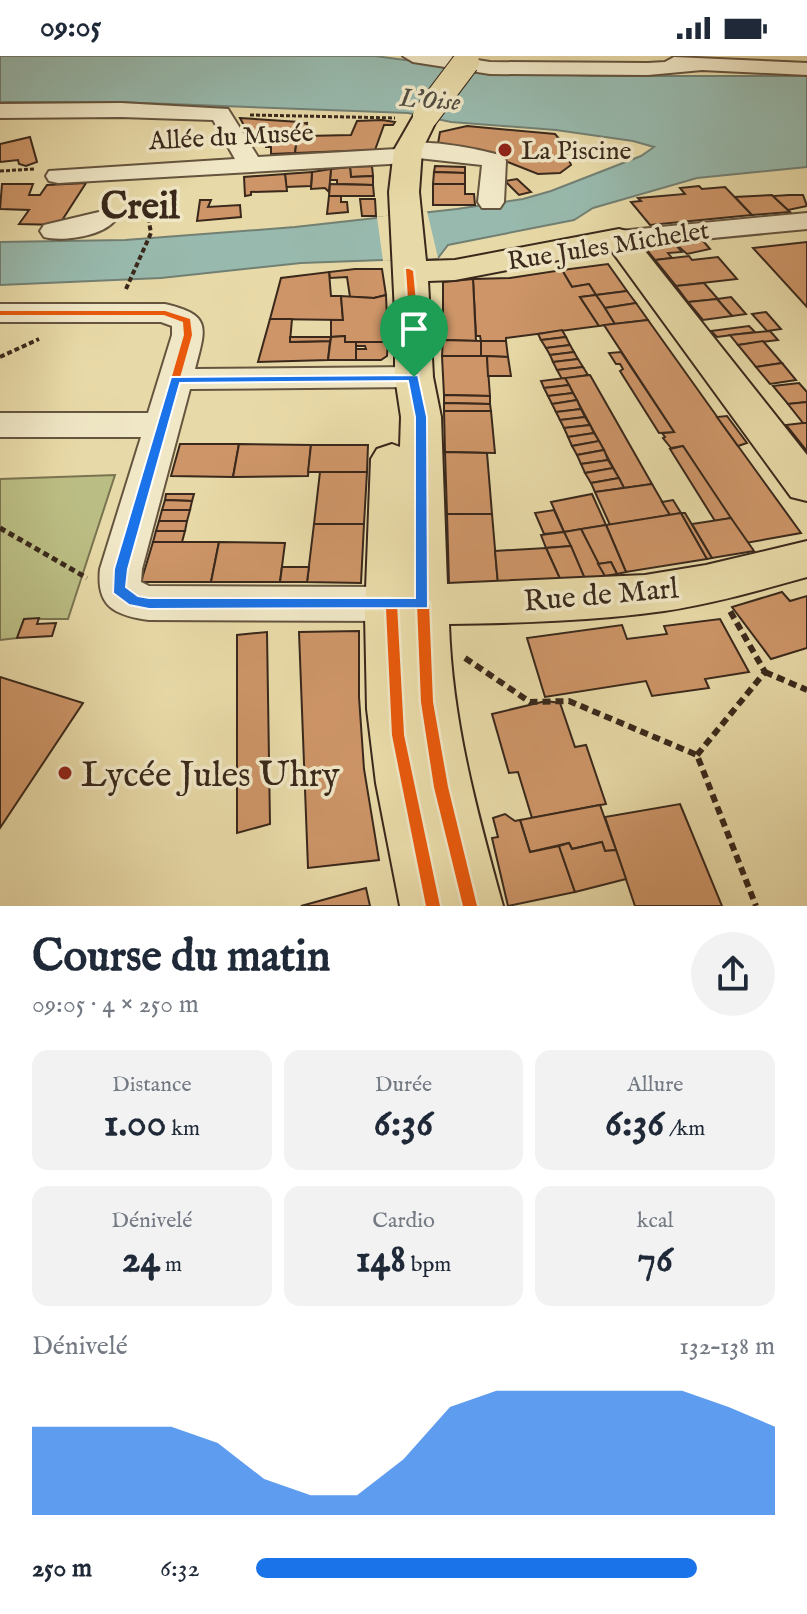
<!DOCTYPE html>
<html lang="fr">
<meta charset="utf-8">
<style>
:root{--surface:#fff;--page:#f2f2f3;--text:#1f2937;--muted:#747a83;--accent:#1a73e8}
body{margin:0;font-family:"IM FELL English",serif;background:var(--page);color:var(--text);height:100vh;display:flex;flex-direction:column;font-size:30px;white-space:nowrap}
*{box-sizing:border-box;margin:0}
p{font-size:26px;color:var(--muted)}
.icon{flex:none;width:44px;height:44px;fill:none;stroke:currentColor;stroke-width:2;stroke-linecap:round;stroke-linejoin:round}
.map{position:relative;height:850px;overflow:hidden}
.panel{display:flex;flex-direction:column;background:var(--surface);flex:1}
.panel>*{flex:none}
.pin{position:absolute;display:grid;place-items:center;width:68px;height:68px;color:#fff;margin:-82px -34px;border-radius:50% 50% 50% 0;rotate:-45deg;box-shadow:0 0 8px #0007}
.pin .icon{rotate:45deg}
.round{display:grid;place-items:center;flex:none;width:84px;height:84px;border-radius:42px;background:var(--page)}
.summary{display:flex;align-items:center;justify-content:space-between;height:136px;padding:0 32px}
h1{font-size:44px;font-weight:700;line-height:60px}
.figures{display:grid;grid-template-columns:repeat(3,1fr);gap:12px;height:136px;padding:8px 32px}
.figures div{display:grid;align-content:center;border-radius:16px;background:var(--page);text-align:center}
.figures b{font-size:40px;font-weight:700}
.figures small{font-size:22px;font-weight:400}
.figures p{font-size:22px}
.chart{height:224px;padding:16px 32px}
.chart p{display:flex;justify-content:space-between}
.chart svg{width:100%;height:144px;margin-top:8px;fill:var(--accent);opacity:.7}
ul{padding:0 32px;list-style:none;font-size:26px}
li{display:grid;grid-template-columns:128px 96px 1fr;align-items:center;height:60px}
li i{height:20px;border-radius:10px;background:var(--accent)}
.status{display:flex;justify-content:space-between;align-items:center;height:56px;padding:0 40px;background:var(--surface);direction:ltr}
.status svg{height:22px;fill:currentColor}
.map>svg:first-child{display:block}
</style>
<div class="status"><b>09:05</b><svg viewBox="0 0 49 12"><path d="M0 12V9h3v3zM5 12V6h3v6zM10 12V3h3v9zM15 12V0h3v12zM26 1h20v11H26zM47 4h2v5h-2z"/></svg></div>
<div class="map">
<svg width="807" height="850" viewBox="0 0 807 850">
<rect width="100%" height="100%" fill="#e8daa8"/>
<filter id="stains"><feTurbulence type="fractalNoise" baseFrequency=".0025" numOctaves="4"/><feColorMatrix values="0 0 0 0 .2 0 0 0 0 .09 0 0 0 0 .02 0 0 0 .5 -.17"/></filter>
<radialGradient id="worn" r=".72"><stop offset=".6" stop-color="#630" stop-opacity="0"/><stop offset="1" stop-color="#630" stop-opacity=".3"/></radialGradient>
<path fill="#bbbe84" stroke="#7a7350" stroke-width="2" d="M 115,419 L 68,563 L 24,563 L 17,582 L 0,584 L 0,423 Z"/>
<path fill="#98baae" stroke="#728073" stroke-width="2" d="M 0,0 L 375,0 L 480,14 L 592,20 L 807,20 L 807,111 L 697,122 L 593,152 L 574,164 L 448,189 L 438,202 L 301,207 L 161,222 L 0,229 L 0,186 L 125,184 L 295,171 L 457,153 L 523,143 L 551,135 L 641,100 L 654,91 L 633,85 L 556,74 L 451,66 L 408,57 L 116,46 L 0,46 Z"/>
<path fill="#e8daa8" d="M 427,155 L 438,202 L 383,205 L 377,161 Z"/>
<g fill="#cd9568" stroke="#39281b" stroke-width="2">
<path d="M 240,62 L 299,66 L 295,97 L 271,98 L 271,91 L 266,91 L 266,85 L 283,88 L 290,79 L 287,75 L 248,77 Z"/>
<path d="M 382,64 L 395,66 L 393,69 L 384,69 L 375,94 L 295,97 L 299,68 L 307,67 L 306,80 L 351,79 L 357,65 Z"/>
<path d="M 467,70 L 555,78 L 562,86 L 571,109 L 560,117 L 538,118 L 505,105 L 504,100 L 437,93 L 440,76 Z"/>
<path d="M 30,81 L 37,106 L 26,110 L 19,108 L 18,104 L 0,106 L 0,88 Z"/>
<path d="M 372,110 L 373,120 L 351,121 L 350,111 Z"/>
<path d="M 435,110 L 465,111 L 465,117 L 434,116 Z"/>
<path d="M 350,111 L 351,121 L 373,120 L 373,129 L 337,128 L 337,124 L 330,124 L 331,113 Z"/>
<path d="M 331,113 L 329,136 L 325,132 L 311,133 L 312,116 Z"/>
<path d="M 312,116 L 311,130 L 286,131 L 285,118 Z"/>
<path d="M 434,116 L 465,117 L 465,128 L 433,128 Z"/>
<path d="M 285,118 L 287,135 L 251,136 L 251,139 L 245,140 L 244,121 Z"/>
<path d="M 517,123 L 531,136 L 519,139 L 505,125 Z"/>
<path d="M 86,127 L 59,169 L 19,168 L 29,154 L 0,153 L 2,128 L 33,128 L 29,139 L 40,139 L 47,129 Z"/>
<path d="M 330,128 L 373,129 L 374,140 L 329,140 Z"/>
<path d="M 433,128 L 465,128 L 465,138 L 474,138 L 475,149 L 433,149 Z"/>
<path d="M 699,130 L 702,133 L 725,131 L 752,159 L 650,169 L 631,146 L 641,145 L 638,142 L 685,138 L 680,132 Z"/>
<path d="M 772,139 L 790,156 L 752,159 L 735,141 Z"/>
<path d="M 789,139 L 803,139 L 807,150 L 788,154 L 773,140 Z"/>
<path d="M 329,140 L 341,140 L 341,146 L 347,146 L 348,156 L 327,158 Z"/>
<path d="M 360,143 L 375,143 L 376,160 L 362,160 Z"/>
<path d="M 200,144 L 211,144 L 208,151 L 240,149 L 241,161 L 197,165 Z"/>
<path d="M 698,179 L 710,193 L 687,198 L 669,182 Z"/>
<path d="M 670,182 L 682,196 L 668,197 L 672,202 L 655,204 L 642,188 Z"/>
<path d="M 807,186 L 807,251 L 753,192 Z"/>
<path d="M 689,200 L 692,204 L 718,201 L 737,223 L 676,230 L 655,204 Z"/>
<path d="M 608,208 L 627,235 L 596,239 L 589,228 L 572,231 L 562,214 Z"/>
<path d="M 355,213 L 382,213 L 386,239 L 374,242 L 350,241 L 347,221 L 330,222 L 329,216 Z"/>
<path d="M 562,214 L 572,231 L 589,228 L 596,239 L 580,241 L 599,270 L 506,282 L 506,285 L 481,285 L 480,280 L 476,280 L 473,223 L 510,222 Z"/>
<path d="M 329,216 L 331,240 L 341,240 L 343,264 L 270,263 L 281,222 Z"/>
<path d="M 473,223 L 476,285 L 443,284 L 443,226 Z"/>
<path d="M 704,227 L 718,243 L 688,246 L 676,230 Z"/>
<path d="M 627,235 L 636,247 L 605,252 L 596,239 Z"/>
<path d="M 386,239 L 388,286 L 345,286 L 345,280 L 331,281 L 331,264 L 343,264 L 341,240 L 374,242 Z"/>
<path d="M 596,239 L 605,252 L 615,268 L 599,270 L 580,241 Z"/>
<path d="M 731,241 L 746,258 L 732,260 L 717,243 Z"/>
<path d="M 717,243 L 732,260 L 703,264 L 688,246 Z"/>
<path d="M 636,247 L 648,264 L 615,268 L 605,252 Z"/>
<path d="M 766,256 L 781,273 L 767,275 L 752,258 Z"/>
<path d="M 270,263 L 292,263 L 290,286 L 330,285 L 328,304 L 258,306 Z"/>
<path d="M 648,264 L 738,390 L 801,477 L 746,487 L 683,390 L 671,392 L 663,382 L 665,381 L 662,377 L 674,376 L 604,269 Z"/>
<path d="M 749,270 L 755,276 L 717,281 L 711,275 Z"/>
<path d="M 562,274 L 566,281 L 541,284 L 538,278 Z"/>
<path d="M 770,275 L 778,284 L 738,289 L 730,279 Z"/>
<path d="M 345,280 L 345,286 L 356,286 L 356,304 L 328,304 L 331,281 Z"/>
<path d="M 290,281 L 331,281 L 330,285 L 290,286 Z"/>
<path d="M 566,281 L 570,289 L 546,292 L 541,284 Z"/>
<path d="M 443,284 L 481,285 L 481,300 L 442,300 Z"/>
<path d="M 481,285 L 506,285 L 508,301 L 481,300 Z"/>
<path d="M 763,285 L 781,306 L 782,307 L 756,311 L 738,289 Z"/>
<path d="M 356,286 L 388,286 L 387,300 L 381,304 L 356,304 L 356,293 L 366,293 L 365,290 L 356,290 Z"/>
<path d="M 570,289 L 574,296 L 550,299 L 546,292 Z"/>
<path d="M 574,296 L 578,303 L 553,306 L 550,299 Z"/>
<path d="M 621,296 L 674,376 L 659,377 L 620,315 L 623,313 L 620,308 L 616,308 L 609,297 Z"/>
<path d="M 442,300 L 487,300 L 490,340 L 444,339 Z"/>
<path d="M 487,300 L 508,301 L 511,320 L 488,320 Z"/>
<path d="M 578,303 L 583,311 L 557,314 L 553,306 Z"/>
<path d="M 782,307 L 796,324 L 770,328 L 756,311 Z"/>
<path d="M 583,311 L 588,319 L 562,323 L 557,314 Z"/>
<path d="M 590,319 L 652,428 L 624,432 L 565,322 Z"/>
<path d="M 565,322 L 569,329 L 544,332 L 541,325 Z"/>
<path d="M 799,327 L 807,336 L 807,346 L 788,348 L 773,330 Z"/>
<path d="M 569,329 L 573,337 L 548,340 L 544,332 Z"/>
<path d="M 573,337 L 577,344 L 552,348 L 548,340 Z"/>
<path d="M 444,339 L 490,340 L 490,348 L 444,347 Z"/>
<path d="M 577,344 L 581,353 L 556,356 L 552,348 Z"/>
<path d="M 807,346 L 807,367 L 803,367 L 788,348 Z"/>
<path d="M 444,347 L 490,348 L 491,355 L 444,355 Z"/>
<path d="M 581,353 L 585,361 L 560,364 L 556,356 Z"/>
<path d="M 444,355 L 491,355 L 495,397 L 445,396 Z"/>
<path d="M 727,360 L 747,387 L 738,390 L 717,361 Z"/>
<path d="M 585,361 L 590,369 L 564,372 L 560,364 Z"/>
<path d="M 803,367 L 807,367 L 807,395 L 786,369 Z"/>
<path d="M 590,369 L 594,377 L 568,381 L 564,372 Z"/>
<path d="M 594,377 L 599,385 L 572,390 L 568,381 Z"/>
<path d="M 599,385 L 604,394 L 577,399 L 572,390 Z"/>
<path d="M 180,388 L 239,388 L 233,421 L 171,420 Z"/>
<path d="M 239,388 L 311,389 L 308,420 L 233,421 Z"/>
<path d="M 311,389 L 368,389 L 367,416 L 308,416 Z"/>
<path d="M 683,390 L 731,462 L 715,465 L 670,393 Z"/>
<path d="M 604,394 L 608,404 L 581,408 L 577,399 Z"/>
<path d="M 445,396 L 487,397 L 492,458 L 447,458 Z"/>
<path d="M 608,404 L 613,412 L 585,417 L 581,408 Z"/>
<path d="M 613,412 L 619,422 L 591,427 L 585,417 Z"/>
<path d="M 320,416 L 367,416 L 364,468 L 314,468 Z"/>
<path d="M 619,422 L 624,432 L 595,436 L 591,427 Z"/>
<path d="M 652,428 L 670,459 L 610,469 L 595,436 Z"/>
<path d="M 166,438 L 194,438 L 192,445 L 165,444 Z"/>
<path d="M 592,438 L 606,469 L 564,476 L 551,446 Z"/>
<path d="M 165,444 L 192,445 L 190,454 L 162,454 Z"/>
<path d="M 673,444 L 681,457 L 670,459 L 662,446 Z"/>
<path d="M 162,454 L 190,454 L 187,465 L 159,465 Z"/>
<path d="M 554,454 L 564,476 L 544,478 L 535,457 Z"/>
<path d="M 681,457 L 707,503 L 626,516 L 606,469 Z"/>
<path d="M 681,457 L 685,457 L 712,502 L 707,503 Z"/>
<path d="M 447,458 L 492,458 L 498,528 L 449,528 Z"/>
<path d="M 731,462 L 754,495 L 712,502 L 692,468 Z"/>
<path d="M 159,465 L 187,465 L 185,475 L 156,475 Z"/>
<path d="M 314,468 L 364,468 L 361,527 L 307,526 Z"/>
<path d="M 606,469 L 626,516 L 617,518 L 611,506 L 598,508 L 581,473 Z"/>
<path d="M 581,473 L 605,520 L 585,523 L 564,476 Z"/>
<path d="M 156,475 L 185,475 L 182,486 L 153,486 Z"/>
<path d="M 564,476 L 571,490 L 546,492 L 541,479 Z"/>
<path d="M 153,486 L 219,486 L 211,526 L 141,526 Z"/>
<path d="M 219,486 L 285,487 L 280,526 L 211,526 Z"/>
<path d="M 571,490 L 585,523 L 561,525 L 546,492 Z"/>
<path d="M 546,492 L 561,525 L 498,528 L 495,495 Z"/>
<path d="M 611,506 L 617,518 L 605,520 L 598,508 Z"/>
<path d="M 282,511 L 309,511 L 307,526 L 280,526 Z"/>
<path d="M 782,536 L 790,545 L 807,540 L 807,592 L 771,603 L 732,551 Z"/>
<path d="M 39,562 L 37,568 L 56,567 L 52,580 L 17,582 L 24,563 Z"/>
<path d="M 720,563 L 749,616 L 705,623 L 709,632 L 652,640 L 646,625 L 545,641 L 527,582 L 622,569 L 627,583 L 667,578 L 664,570 Z"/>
<path d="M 359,575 L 359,641 L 364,713 L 379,804 L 308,812 L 299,576 Z"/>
<path d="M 267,576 L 270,768 L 237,777 L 237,579 Z"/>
<path d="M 0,621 L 83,647 L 0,772 Z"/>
<path d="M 546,645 L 560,647 L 575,691 L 586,689 L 606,748 L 532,762 L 518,716 L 509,717 L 492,658 Z"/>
<path d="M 680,748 L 722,850 L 635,850 L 605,761 Z"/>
<path d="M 600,749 L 616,794 L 605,795 L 602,786 L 572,793 L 569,787 L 530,796 L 520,764 Z"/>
<path d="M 505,758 L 515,765 L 520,764 L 530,796 L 559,790 L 575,836 L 508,850 L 492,782 L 498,781 L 493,762 Z"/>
<path d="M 602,786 L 605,795 L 616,794 L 626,823 L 575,836 L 559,790 L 569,787 L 572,793 Z"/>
<path d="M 366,832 L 370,850 L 301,850 Z"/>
</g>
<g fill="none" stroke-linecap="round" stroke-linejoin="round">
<defs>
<g id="minor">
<path d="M 403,0 L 451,0 L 490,6 L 648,7 L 665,6 L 674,1 L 807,7 L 807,19 L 702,14 L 648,19 L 490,18 L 413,6 Z"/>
<path d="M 121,47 L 228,53 L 258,101 L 397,93 C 410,78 483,94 503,100 L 506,105 L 504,146 L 500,152 L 482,152 L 478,146 L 482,109 L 418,102 L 407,107 L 58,127 L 49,125 L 46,120 L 49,115 L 235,103 L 213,64 L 121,61 L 0,62 L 0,48 Z"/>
<path d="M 103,155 L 112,157 L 116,163 C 104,180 63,186 44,181 L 40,175 L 44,169 Z"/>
<path d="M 807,157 L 807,173 L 619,191 L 609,189 L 605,183 L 609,177 L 619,175 Z"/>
<path d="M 0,248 L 165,248 C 212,259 206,271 195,313 L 414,311 L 426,314 L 431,321 L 426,328 L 414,331 L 190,333 L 142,513 L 141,526 L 149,530 L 391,531 L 406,536 L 413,548 L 406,560 L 391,565 L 149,564 C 115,559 96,551 100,513 L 141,381 L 0,381 L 0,357 L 148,357 L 172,279 L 172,270 L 161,266 L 0,266 Z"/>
</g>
<path id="major" d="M 426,51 L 435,54 L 439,59 L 422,94 L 419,136 L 426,205 L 455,204 L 619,173 L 630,176 L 807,399 L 807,445 L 791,441 L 611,194 L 455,224 L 428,225 L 433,321 L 441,361 L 447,528 L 645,519 L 706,509 L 807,485 L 807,521 C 760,534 712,548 664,555 C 593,565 520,567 449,568 C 452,665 477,756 503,850 L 400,850 L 376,727 L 367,653 L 365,559 L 371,403 L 377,393 L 392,388 L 400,391 L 401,361 L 395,321 L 395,257 L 389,136 L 394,94 L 417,54 Z"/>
</defs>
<use href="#minor" stroke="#65543e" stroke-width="4"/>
<use href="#major" stroke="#39281b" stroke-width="4"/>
<g stroke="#39281b" stroke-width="3" stroke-dasharray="4 2" stroke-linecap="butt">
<path d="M 250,59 L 395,62"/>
<path d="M 0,115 L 34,113"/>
</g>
<g stroke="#39281b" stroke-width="4" stroke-dasharray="5 3" stroke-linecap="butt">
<path d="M 126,233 L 151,177 L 149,166"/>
<path d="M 0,301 L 39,283"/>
</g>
<path stroke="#39281b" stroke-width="5" stroke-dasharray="6 4" stroke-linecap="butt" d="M 0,472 L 87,522"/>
<g stroke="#39281b" stroke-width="6" stroke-dasharray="8 5" stroke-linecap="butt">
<path d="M 465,602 L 530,646 L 569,645 L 697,699 L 756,850"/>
<path d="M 765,616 L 807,634"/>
<path d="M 697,699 L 765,616 L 730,555"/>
</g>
<use href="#minor" fill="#f0e7c6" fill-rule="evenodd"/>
<use href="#major" fill="#e8daa8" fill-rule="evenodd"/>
<defs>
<path id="major-bridge" d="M 426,59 L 466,6"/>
</defs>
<use href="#major-bridge" stroke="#39281b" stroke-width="28" stroke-linecap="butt"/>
<use href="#major-bridge" stroke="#e8daa8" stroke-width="26"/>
<defs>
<g id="cycleway">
<path d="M 406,213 L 409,213 L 413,215 L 417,257 L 418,321 L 414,324 L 410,321 L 409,257 Z"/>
<path d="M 0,255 L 165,255 L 190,263 L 192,279 L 126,513 L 125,531 L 137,541 L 149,542 L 391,543 L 395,545 L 397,548 L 404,679 L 440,850 L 426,850 L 392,679 L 386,552 L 149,552 L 130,548 L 113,533 L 116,513 L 184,279 L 183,266 L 164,259 L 0,259 Z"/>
<path d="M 423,543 L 427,545 L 429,548 L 433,646 L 448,731 L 477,850 L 463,850 L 434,731 L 421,646 L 417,548 L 419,545 Z"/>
</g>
</defs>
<use href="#cycleway" stroke="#f0e7c6" stroke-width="5"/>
<use href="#cycleway" fill="#e8590c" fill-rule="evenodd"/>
</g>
<path fill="#1a73e8" stroke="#fff" stroke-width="2" fill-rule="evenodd" d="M 418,319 L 427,361 L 428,552 L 149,553 L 129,549 L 113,537 L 114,513 L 171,321 ZM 408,325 L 415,361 L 415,542 L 149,542 L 138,540 L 126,531 L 128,513 L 180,327 Z"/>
<g fill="#8f2418" stroke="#f0e7c6" stroke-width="3">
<circle cx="505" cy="94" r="8"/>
<circle cx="65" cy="717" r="8"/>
</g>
<g text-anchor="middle" stroke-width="7" stroke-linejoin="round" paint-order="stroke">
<g font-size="26" font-style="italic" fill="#514c40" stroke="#f0e7c6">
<text transform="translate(430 43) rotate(4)" y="9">L'Oise</text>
</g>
<g font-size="26" fill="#39281b" stroke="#f0e7c6">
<text transform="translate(231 80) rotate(-3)" y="9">Allée du Musée</text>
<text transform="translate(608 189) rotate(-9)" y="9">Rue Jules Michelet</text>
</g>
<g font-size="26" fill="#39281b" stroke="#f0e7c6" text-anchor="start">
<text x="521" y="103">La Piscine</text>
</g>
<g font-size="30" fill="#39281b" stroke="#f0e7c6">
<text transform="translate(601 538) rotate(-5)" y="10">Rue de Marl</text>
</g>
<g font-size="36" fill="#39281b" stroke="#f0e7c6" text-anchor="start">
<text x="81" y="730">Lycée Jules Uhry</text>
</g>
<g font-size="38" font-weight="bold" fill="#39281b" stroke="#f0e7c6">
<text x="140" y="162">Creil</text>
</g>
</g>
<rect width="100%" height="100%" filter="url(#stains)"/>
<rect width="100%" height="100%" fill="url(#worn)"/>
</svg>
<div class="pin" style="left:414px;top:321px;background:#1e9e55"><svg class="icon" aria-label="arrive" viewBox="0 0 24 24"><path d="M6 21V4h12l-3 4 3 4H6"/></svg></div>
</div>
<section class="panel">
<div class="summary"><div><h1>Course du matin</h1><p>09:05 · 4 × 250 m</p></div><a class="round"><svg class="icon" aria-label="share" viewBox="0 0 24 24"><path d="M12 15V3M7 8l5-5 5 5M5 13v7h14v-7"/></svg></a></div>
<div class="figures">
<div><p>Distance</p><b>1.00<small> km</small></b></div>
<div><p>Durée</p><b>6:36</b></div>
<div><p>Allure</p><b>6:36<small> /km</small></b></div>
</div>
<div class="figures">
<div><p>Dénivelé</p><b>24<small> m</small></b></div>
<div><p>Cardio</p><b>148<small> bpm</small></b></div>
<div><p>kcal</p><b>76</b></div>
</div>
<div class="chart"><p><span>Dénivelé</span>132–138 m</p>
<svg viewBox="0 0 160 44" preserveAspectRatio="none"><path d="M0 44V17L10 17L20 17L30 17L40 22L50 33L60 38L70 38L80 27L90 11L100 6L110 6L120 6L130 6L140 6L150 11L160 17V44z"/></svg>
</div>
<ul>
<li><b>250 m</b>6:32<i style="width:85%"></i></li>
</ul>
</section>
